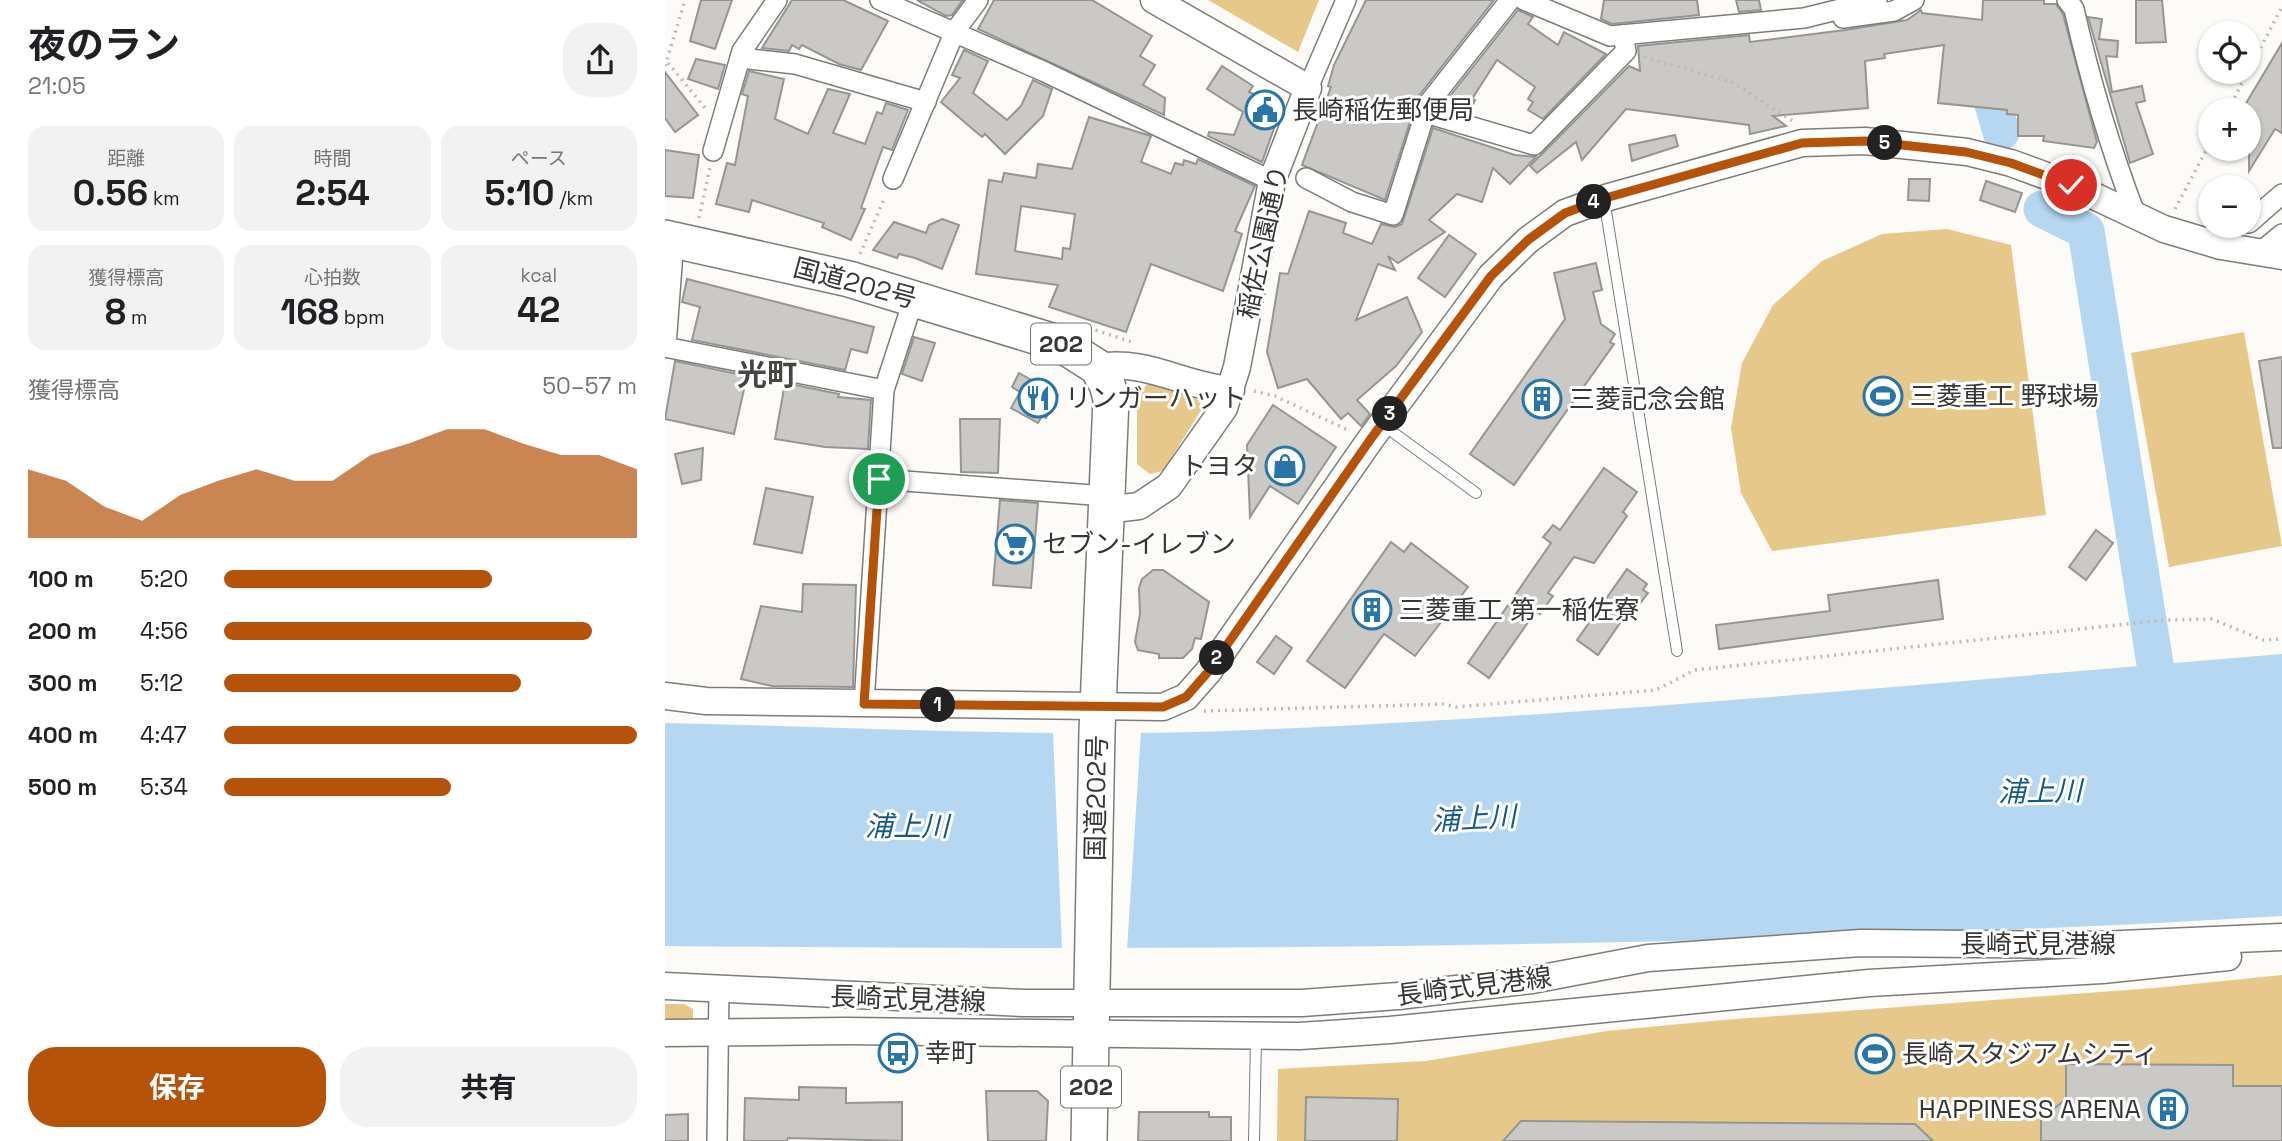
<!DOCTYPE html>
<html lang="ja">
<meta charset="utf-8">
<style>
:root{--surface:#fff;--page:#f2f2f2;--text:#202124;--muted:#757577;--accent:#b45309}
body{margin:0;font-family:"Space Grotesk","Noto Sans JP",sans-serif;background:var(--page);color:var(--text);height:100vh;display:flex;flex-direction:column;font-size:26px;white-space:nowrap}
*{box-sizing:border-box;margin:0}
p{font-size:23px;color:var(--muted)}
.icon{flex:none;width:38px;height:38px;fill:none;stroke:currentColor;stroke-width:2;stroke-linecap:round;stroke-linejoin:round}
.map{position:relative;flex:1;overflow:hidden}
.details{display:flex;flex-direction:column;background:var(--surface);width:665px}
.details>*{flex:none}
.controls{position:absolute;left:1533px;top:21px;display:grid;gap:14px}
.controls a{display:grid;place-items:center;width:63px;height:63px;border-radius:50%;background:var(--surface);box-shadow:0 2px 5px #0004;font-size:35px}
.pin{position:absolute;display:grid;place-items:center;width:60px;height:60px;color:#fff;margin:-30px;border:4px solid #fff;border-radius:50%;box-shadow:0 2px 7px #0007}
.km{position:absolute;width:35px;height:35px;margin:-18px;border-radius:50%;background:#222;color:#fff;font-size:19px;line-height:35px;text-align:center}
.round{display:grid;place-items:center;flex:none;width:74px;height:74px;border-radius:28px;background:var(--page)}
.head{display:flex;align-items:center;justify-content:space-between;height:119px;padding:0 28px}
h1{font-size:38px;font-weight:700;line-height:52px}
.figures{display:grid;grid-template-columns:repeat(3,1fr);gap:10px;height:119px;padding:7px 28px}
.figures div{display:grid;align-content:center;border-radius:18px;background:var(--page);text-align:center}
.figures b{font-size:35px;font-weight:700}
.figures small{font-size:19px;font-weight:400}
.figures p{font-size:19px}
.chart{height:196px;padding:14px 28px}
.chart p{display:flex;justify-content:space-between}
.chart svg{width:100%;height:126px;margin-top:7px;fill:var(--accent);opacity:.7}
.action{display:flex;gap:14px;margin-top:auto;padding:14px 28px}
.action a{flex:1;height:80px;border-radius:28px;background:var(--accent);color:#fff;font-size:28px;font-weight:700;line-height:80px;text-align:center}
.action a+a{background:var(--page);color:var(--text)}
ul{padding:0 28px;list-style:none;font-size:23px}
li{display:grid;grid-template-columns:112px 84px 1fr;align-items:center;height:52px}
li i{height:18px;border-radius:9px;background:var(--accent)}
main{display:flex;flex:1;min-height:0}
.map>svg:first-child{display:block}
</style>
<main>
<section class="details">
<div class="head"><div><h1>夜のラン</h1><p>21:05</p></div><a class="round"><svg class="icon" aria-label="share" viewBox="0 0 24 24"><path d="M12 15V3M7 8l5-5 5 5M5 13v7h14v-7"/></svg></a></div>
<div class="figures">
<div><p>距離</p><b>0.56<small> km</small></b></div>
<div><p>時間</p><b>2:54</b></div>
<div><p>ペース</p><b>5:10<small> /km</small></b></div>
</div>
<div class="figures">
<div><p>獲得標高</p><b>8<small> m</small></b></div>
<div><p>心拍数</p><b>168<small> bpm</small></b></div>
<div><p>kcal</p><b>42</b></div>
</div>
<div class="chart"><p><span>獲得標高</span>50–57 m</p>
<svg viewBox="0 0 160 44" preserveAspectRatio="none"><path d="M0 44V20L10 24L20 33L30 38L40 29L50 24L60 20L70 24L80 24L90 15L100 11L110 6L120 6L130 11L140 15L150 15L160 20V44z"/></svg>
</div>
<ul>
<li><b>100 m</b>5:20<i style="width:65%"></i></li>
<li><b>200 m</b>4:56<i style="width:89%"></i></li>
<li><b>300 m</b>5:12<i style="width:72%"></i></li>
<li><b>400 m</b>4:47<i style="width:100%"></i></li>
<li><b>500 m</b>5:34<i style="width:55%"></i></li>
</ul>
<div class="action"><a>保存</a><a>共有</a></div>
</section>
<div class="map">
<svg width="1617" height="1141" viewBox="0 0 1617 1141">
<rect width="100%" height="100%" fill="#fdfbf7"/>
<g fill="#e6c88a">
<path d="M 543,0 L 654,0 L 633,52 Z"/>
<path d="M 1282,229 L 1346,245 L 1381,515 L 1107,551 L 1076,493 L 1066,428 L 1077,363 L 1108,305 L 1157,261 L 1217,234 Z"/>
<path d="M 1579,332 L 1617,546 L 1504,567 L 1466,353 Z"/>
<path d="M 490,382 L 532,399 L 538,407 L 498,471 L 485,474 L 472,464 L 472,400 L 481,385 Z"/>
<path d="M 1617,975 L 1617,1141 L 612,1141 L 613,1069 L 761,1061 L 942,1031 L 1058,1020 L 1490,988 Z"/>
<path d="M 0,1004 L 19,1004 L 28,1009 L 28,1018 L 23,1024 L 0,1025 Z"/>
</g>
<path fill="#b5d7f2" d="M 1617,654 L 1617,916 C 1078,948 539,951 0,946 L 0,723 C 195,727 391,739 586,730 C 930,716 1274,682 1617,654 Z"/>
<path fill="#fdfbf7" d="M 476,731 L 462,950 L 397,949 L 388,732 Z"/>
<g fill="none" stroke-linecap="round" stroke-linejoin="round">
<g stroke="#b5d7f2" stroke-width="37">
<path d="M 1336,132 L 1326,97 L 1339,34 L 1340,0"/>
<path d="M 1377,209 L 1421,231 L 1490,664"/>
</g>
</g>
<g fill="#cbc9c5" stroke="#969591" stroke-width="2" fill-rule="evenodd">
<path d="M 36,0 L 67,0 L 50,49 L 25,41 Z"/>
<path d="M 127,0 L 178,0 L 223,21 L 196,70 L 174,64 L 137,45 L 134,49 L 127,45 L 124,51 L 97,48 Z"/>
<path d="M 252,0 L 298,0 L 287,15 L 281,16 Z"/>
<path d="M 329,0 L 427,0 L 487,36 L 475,56 L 490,65 L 478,85 L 500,98 L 499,115 L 313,29 Z"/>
<path d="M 701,0 L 829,0 L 753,97 L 720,200 L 637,165 L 666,87 L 663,86 L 669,65 Z"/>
<path d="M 939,0 L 1032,0 L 1034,15 L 947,24 L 936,19 Z"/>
<path d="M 1071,0 L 1094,0 L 1096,10 L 1074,12 Z"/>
<path d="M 1318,0 L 1379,0 L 1379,4 L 1391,4 L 1398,14 L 1432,142 L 1429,148 L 1378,141 L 1379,136 L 1353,136 L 1353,115 L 1342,114 L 1342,110 L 1273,103 L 1279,45 L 1219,54 L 1220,58 L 1200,61 L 1203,108 L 1108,116 L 1121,126 L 1085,134 L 1084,125 L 961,109 L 917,160 L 911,142 L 872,173 L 865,166 L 964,66 L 975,71 L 973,46 L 1084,35 L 1085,42 L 1180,30 L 1242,20 L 1256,10 L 1257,13 L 1317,20 Z"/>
<path d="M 1471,0 L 1497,0 L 1501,42 L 1471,43 Z"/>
<path d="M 853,10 L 868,17 L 863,24 L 893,45 L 899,32 L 941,54 L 878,119 L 863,110 L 868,102 L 863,99 L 870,87 L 832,60 L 807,99 L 810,100 L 804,113 L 778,105 Z"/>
<path d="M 1423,17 L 1437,19 L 1434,39 L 1453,41 L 1452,57 L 1441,56 L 1447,92 L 1477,86 L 1480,101 L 1471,103 L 1488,154 L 1465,163 Z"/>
<path d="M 1617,43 L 1617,133 L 1610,129 L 1584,171 L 1584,110 L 1577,110 Z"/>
<path d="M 299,50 L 323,61 L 308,93 L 342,120 L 356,106 L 368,80 L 387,89 L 378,116 L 340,154 L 320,134 L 317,137 L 276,102 L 295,78 L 287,75 Z"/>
<path d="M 31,59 L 60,65 L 53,89 L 23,79 Z"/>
<path d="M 557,66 L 588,86 L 584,92 L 617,106 L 597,162 L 543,136 L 544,132 L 569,135 L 578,112 L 542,89 Z"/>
<path d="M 84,71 L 119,79 L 110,119 L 143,134 L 163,89 L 185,94 L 168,133 L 200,144 L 212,112 L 217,114 L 221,103 L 243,110 L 227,150 L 218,147 L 196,208 L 200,209 L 186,240 L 157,227 L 159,223 L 87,200 L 84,212 L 51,204 L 62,163 L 70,165 L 83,96 L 77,94 Z"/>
<path d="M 0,72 L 33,115 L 10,132 L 0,118 Z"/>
<path d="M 424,117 L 486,136 L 476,162 L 506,174 L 510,163 L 518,165 L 519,160 L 531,164 L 533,159 L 590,186 L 570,231 L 577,234 L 558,291 L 486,264 L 461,332 L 384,307 L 393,285 L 311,274 L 324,180 L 337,182 L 339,173 L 371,178 L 373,164 L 407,169 ZM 356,206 L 410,214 L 405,249 L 398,248 L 397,259 L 350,251 Z"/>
<path d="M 768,128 L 850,155 L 871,157 L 845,184 L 828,168 L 817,202 L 792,194 L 764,220 L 780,232 L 733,263 L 723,256 L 730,270 L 713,264 L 691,320 L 742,297 L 757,332 L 731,366 L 692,400 L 705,414 L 696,426 L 683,413 L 676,419 L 642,379 L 613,388 L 602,352 L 615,273 L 623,274 L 644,211 L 681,223 L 678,233 L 707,244 L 716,224 L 730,227 L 737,224 Z"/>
<path d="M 1010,135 L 1013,146 L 967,161 L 964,145 Z"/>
<path d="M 0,150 L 34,155 L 28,198 L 0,196 Z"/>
<path d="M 1244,179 L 1265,179 L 1264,201 L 1243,200 Z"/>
<path d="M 1321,181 L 1357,193 L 1350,212 L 1315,200 Z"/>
<path d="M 277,219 L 294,225 L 277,269 L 250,258 L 234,254 L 232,258 L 208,250 L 229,222 L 261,233 L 264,225 Z"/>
<path d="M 784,235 L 811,254 L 780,297 L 753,278 Z"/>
<path d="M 931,263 L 937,290 L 928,292 L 936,324 L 950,334 L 945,342 L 949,344 L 849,485 L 805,454 L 900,319 L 889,273 Z"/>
<path d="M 22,279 L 209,327 L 202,353 L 186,349 L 180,370 L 27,340 L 35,307 L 17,302 Z"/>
<path d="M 249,337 L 270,343 L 257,381 L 237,374 Z"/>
<path d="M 1617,357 L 1617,448 L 1608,448 L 1594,361 Z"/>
<path d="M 10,361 L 82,376 L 69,434 L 0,419 Z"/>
<path d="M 354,373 L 393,395 L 381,418 L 377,416 L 373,423 L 346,408 L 355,392 L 347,387 Z"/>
<path d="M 120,383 L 174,394 L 173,397 L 206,400 L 203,449 L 160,447 L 110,439 Z"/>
<path d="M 608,405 L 671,447 L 633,504 L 605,486 L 585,517 L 582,445 Z"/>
<path d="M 295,419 L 335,419 L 333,473 L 296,472 Z"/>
<path d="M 38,448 L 36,480 L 17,484 L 10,454 Z"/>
<path d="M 939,468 L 972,492 L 958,512 L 962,516 L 929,563 L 909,557 L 883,593 L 888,596 L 875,614 L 871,611 L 824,678 L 803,663 L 886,543 L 878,537 L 888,525 L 895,530 Z"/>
<path d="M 101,488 L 148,497 L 137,553 L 89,544 Z"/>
<path d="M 335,500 L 373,503 L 366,588 L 328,585 Z"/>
<path d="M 1431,530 L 1448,543 L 1421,580 L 1404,567 Z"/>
<path d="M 726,542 L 739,552 L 746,543 L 803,587 L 750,656 L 719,634 L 680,688 L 642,661 Z"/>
<path d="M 962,569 L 982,584 L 978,590 L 983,593 L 970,610 L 966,607 L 933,655 L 912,640 Z"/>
<path d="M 488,570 L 498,570 L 544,602 L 536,639 L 530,638 L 527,649 L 518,658 L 494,658 L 494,654 L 473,650 L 470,642 L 475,614 L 474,588 L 477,579 Z"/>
<path d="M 1273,580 L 1278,619 L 1054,649 L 1051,625 L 1165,611 L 1163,595 Z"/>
<path d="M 138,584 L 191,585 L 188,687 L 107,686 L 76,679 L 96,606 L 137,612 Z"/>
<path d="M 611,636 L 627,648 L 609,674 L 592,662 Z"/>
<path d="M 1401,1064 L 1568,1065 L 1568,1086 L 1617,1086 L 1617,1141 L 1376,1141 L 1376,1119 L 1401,1099 Z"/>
<path d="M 134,1087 L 181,1088 L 181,1103 L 237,1102 L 237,1141 L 123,1138 L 122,1141 L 79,1141 L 80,1098 L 134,1100 Z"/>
<path d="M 321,1091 L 372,1091 L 383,1101 L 381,1141 L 323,1141 Z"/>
<path d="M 641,1097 L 733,1099 L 732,1141 L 640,1141 Z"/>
<path d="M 474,1112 L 544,1112 L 544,1117 L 566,1117 L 566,1141 L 473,1141 Z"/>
<path d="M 23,1114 L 23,1141 L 0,1141 L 0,1115 Z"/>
<path d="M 856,1121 L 1250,1124 L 1268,1141 L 838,1141 Z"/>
</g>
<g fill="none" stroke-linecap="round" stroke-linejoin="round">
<defs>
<g id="lane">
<path d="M 939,199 L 1012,651"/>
<path d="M 718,425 L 811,493"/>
<path d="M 589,1141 L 591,1038"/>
</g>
<g id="street">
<path d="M 215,0 L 380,72 L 607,181"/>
<path d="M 859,0 L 945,36 L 1139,18 L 1212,0"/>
<path d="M 1402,0 L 1409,9 C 1425,80 1445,148 1471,216"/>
<path d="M 1178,18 L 1229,11 L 1249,0"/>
<path d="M 75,58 L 130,64 L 261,102"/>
<path d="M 643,88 L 681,0"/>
<path d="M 760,113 L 869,145 L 961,51 L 958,35"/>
<path d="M 48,151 L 77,51 L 112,0"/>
<path d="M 641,178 L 687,202 L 728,215 L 763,104 L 845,0"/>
<path d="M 228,179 L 290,31 L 313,0"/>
<path d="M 1584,223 L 1617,194"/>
<path d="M 1593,254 L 1617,234"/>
<path d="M 1,346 L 9,239"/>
<path d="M 0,347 L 219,390"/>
<path d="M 213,479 L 441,496"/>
<path d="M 199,704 L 219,390 L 249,298"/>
<path d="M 52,1141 L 54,989"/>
</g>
<g id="secondary">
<path d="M 432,367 C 484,359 517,386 566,390"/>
<path d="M 440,510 L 474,506 L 504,486 L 559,408 L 572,367 L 607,181 L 643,88 L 489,0"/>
<path d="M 0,696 L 41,701 L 498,707 L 521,697 L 543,672 L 705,440 L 826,276 L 863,240 L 900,213 L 944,197 L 1137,143 L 1200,141 L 1302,152 L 1346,163 L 1406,185 L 1499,229 L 1556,246 L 1617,256"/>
<path d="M 0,986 L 359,1003 L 637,1003 L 733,996 L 867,980 L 983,958 L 1097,950 L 1196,943 L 1434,945 L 1617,937"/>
<path d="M 0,1033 L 181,1031 L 635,1036 L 725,1030 L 1204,983 L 1437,970 L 1563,957"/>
</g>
<path id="highway" d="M 0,238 L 184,279 L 396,344 L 432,367 L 442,384 L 446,399 L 432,731 L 424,1141"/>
</defs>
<use href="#lane" stroke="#7e7c78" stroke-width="12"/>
<use href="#street" stroke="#7e7c78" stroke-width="22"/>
<use href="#secondary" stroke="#7e7c78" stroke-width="29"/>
<use href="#highway" stroke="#7e7c78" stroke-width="38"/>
<g stroke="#bcbab7" stroke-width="3.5" stroke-dasharray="2 5" stroke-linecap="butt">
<path d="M 979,57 L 1067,82 L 1128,121"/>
<path d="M 3,63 L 41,109"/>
<path d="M 0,66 L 20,0"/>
<path d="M 1563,110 L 1617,7"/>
<path d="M 1510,209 L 1545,143"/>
<path d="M 34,218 L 45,167"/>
<path d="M 195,254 L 220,197"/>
<path d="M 424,328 L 470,343"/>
<path d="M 589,391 L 610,396 L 685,431"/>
<path d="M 539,711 L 779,704 L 791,707 L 991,690 L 1030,670 L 1500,620 L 1547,619 L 1598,640 L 1617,639"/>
</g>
<use href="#lane" stroke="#fff" stroke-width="10"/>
<use href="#street" stroke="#fff" stroke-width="19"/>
<use href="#secondary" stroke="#fff" stroke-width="26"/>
<use href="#highway" stroke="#fff" stroke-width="35"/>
</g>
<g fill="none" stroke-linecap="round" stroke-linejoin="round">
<defs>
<path id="route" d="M 214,479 L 199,704 L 498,707 L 521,697 L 543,672 L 705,440 L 826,276 L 863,240 L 900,213 L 944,197 L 1137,143 L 1200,141 L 1301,152 L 1346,163 L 1406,185"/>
</defs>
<use href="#route" stroke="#fff" stroke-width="14"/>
<use href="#route" stroke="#b45309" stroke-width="9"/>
</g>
<defs>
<symbol id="civic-ring" viewBox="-11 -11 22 22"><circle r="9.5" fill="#fff" stroke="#2875a8" stroke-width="1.5"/><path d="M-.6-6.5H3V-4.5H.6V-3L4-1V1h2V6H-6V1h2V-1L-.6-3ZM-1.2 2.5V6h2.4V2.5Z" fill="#2875a8"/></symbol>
<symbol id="stadium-ring" viewBox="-11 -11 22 22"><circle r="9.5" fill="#fff" stroke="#2875a8" stroke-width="1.5"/><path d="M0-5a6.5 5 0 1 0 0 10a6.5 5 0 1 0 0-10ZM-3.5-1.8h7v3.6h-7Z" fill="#2875a8"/></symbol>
<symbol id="restaurant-ring" viewBox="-11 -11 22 22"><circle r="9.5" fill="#fff" stroke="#2875a8" stroke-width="1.5"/><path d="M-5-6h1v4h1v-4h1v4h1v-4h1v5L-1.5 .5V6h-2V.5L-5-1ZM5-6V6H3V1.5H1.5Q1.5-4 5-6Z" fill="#2875a8"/></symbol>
<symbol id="building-ring" viewBox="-11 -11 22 22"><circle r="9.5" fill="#fff" stroke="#2875a8" stroke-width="1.5"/><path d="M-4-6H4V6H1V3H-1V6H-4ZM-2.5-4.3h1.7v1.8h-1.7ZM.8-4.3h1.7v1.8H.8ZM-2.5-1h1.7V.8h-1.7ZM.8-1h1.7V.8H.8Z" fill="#2875a8"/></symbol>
<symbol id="shop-ring" viewBox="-11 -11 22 22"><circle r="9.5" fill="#fff" stroke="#2875a8" stroke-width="1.5"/><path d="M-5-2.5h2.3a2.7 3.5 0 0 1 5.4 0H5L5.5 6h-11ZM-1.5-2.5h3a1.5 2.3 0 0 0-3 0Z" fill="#2875a8"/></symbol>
<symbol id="supermarket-ring" viewBox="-11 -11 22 22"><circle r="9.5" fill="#fff" stroke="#2875a8" stroke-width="1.5"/><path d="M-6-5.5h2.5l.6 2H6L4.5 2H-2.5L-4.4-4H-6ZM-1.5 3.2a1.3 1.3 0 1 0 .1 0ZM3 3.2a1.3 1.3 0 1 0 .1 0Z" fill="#2875a8"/></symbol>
<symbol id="bus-ring" viewBox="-11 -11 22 22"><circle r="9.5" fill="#fff" stroke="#2875a8" stroke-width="1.5"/><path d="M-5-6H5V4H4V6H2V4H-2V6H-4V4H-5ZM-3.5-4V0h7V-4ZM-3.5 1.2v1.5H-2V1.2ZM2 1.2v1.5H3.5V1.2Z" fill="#2875a8"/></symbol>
</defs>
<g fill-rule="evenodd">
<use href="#civic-ring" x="578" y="88" width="44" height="44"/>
<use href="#stadium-ring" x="1196" y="374" width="44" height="44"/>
<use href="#restaurant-ring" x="351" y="376" width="44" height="44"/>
<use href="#building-ring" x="855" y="377" width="44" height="44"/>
<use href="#shop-ring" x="598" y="444" width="44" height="44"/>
<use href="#supermarket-ring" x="328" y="522" width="44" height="44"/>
<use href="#building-ring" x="685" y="588" width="44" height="44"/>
<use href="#bus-ring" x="211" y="1031" width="44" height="44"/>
<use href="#stadium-ring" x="1188" y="1032" width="44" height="44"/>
<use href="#building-ring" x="1481" y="1087" width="44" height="44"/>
</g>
<g text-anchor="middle" stroke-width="6" stroke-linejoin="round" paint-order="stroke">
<g fill="#fff" stroke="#737271" stroke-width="2">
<rect x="366" y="323.5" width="60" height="41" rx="5"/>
<rect x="396" y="1066.5" width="60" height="41" rx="5"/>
</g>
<g font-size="24" font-weight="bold" fill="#373634">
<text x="396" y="352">202</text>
<text x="426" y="1095">202</text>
</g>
<g font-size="26" fill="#373634" stroke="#fff" text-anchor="start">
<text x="627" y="119">長崎稲佐郵便局</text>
<text x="1245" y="405">三菱重工 野球場</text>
<text x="400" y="407">リンガーハット</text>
<text x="904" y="408">三菱記念会館</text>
<text x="593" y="475" text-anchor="end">トヨタ</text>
<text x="377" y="553">セブン-イレブン</text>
<text x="734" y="619">三菱重工 第一稲佐寮</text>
<text x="260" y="1062">幸町</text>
<text x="1237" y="1063">長崎スタジアムシティ</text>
<text x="1476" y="1118" text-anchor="end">HAPPINESS ARENA</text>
</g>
<g font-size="26" fill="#373634" stroke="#fff">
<text transform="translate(598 242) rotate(-78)" y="9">稲佐公園通り</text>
<text transform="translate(190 283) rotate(15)" y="9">国道202号</text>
<text transform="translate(431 798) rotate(-89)" y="9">国道202号</text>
<text x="1373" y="953">長崎式見港線</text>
<text transform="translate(809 986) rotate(-7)" y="9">長崎式見港線</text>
<text transform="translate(243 999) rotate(2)" y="9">長崎式見港線</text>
</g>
<g font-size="28" font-style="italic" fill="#155a84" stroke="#fff">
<text transform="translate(1375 791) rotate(-1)" y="10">浦上川</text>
<text transform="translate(809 818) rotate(-3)" y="10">浦上川</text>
<text x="242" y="836">浦上川</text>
</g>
<g font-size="30" font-weight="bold" fill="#474542" stroke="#fff">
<text x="102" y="385">光町</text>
</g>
</g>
</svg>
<div class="controls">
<a><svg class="icon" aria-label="locate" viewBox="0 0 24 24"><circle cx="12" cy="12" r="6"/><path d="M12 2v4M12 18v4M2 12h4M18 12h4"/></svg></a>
<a>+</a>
<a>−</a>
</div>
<div class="pin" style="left:214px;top:479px;background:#1e9e55"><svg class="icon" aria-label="arrive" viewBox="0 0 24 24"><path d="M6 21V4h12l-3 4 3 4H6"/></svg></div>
<div class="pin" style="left:1406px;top:185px;background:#d93025"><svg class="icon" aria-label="check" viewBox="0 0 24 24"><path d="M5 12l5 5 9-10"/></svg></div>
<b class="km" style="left:273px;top:705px">1</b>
<b class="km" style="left:552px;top:658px">2</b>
<b class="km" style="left:725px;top:414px">3</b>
<b class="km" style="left:929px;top:202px">4</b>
<b class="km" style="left:1220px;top:143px">5</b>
</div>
</main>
